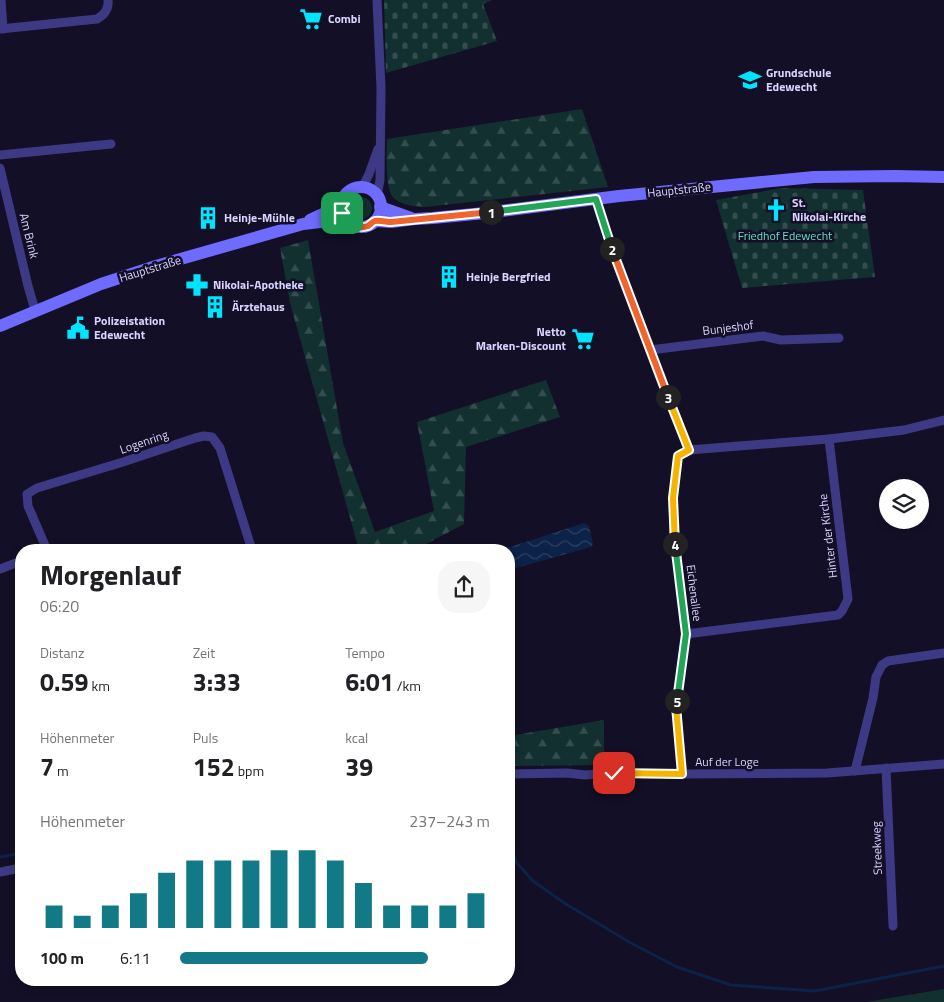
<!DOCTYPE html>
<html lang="de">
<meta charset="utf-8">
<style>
:root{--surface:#fff;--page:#f6f6f6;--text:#202124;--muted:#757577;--accent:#127987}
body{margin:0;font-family:"Titillium Web",sans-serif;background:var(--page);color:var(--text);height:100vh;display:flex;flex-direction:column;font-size:19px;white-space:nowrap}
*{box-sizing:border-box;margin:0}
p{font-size:16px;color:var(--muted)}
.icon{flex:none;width:28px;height:28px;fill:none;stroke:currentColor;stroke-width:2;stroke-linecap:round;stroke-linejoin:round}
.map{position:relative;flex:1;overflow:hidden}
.sheet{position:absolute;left:15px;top:544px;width:500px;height:442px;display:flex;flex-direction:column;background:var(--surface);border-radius:20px;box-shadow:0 2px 8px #0003}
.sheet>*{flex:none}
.buttons{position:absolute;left:879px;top:479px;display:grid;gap:10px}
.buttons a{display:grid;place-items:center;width:50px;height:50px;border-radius:50%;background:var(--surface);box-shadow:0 2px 8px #0003;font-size:25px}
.pin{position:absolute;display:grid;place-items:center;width:42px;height:42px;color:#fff;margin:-21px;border-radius:10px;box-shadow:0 2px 8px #0006}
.km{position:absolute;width:25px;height:25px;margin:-12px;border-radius:50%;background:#222;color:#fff;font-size:14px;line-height:25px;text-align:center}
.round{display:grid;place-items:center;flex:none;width:52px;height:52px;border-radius:20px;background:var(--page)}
.head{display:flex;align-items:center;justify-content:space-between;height:85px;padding:0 25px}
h1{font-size:28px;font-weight:700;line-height:38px}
.stats{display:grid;grid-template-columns:repeat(3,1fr);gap:8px;height:85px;padding:5px 25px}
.stats div{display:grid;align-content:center}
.stats b{font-size:25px;font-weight:700}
.stats small{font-size:14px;font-weight:400}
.stats p{font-size:14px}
.chart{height:140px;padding:10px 25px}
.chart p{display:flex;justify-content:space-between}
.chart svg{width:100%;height:90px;margin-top:5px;stroke:var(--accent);stroke-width:6}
ul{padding:0 25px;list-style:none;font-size:16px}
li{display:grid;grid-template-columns:80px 60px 1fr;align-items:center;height:38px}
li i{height:12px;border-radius:6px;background:var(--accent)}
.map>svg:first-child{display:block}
</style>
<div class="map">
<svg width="944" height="1002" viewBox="0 0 944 1002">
<defs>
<pattern id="forest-firs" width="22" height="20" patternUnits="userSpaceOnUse" patternTransform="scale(1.25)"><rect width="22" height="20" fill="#12302f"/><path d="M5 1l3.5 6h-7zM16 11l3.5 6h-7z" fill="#344d4e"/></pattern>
<pattern id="cemetery-stones" width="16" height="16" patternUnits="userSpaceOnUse" patternTransform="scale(1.25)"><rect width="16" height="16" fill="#12302f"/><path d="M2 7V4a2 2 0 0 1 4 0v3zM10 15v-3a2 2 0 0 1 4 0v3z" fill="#344d4e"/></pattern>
<pattern id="water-waves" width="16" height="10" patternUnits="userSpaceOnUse" patternTransform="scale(1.25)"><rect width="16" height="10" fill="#0c2248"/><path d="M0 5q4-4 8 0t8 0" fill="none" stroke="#2f4163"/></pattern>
</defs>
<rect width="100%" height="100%" fill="#130f26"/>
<g fill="#12302f">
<circle cx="361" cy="208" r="11"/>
<path d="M 944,989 L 944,1002 L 866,1002 Z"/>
</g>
<g fill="url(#forest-firs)">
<path d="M 582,109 L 608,187 L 425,207 C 414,206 404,206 395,199 C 384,192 387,152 387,139 Z"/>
<path d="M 308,240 L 343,443 L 375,532 L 434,511 L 417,422 L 546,380 L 560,417 L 466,447 L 464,524 L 415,550 L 359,550 L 290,303 L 280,248 Z"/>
<path d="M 604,720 L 604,744 L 605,765 L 509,766 L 509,736 Z"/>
</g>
<g fill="url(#cemetery-stones)">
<path d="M 384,0 L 492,0 L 483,4 L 497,41 L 386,73 Z"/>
<path d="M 781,188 L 863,190 L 875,277 L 742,288 L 716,200 Z"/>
</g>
<path fill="url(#water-waves)" d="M 584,523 L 589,526 L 593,544 L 591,547 L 509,570 L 509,550 L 501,550 Z"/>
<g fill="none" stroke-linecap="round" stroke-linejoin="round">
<g stroke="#0c2248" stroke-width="3">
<path d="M 509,838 L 516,862 L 533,881 L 566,904 L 629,942 L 677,967 L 731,985 L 815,991 L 944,966"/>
<path d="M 0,857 L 21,853"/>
</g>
<g stroke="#3d3a85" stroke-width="9">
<path d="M 1,0 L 3,29"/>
<path d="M 0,29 L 97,19 C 104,15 109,9 108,0"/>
<path d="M 0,155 L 111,144"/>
<path d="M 0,168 L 28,286 L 35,310"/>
<path d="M 362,188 L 369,174 L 378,149"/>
<path d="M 377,196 L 380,180 L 381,88 L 377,0"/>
<path d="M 596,199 L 599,211 L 622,277 L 689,450 L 678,456 L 673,498 L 674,535 L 686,634 L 676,706 L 683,774"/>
<path d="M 650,350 L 763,336 L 781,340 L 839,338"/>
<path d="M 689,450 L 829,439 L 904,430 L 944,420"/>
<path d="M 47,550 L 28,506 L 27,494 L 37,488 L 123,462 L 195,438 L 204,436 L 212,437 L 220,448 L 252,550"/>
<path d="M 0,569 L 21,561"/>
<path d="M 686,634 L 838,615 L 842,611 L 848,599 L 829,439"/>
<path d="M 886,768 L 893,926"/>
<path d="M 855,771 L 873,698 L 876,677 L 882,665 L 888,661 L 944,653"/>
<path d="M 509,774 L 567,773 L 585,775 L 614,773 L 683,774 L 827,773 L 944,764"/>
<path d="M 0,872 L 21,868"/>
</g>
<g stroke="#6f6bff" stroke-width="12">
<circle cx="361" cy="207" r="20"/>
<path d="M 380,207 L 411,218"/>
<path d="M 310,220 L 327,212 L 341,207"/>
<path d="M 375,221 L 391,222 L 415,219 L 433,218 L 485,213 L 619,196 L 814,177 L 895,176 L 944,177"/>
<path d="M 0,326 L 101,284 L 156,266 L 303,224 L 329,221 L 344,218"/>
</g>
</g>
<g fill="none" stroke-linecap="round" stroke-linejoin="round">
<defs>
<path id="split-1" d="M 342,213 C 347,223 356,230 368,226 C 370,225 372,222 375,221 C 379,220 387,222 391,222 L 491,212"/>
<path id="split-2" d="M 491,212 L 596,199 L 612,249"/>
<path id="split-3" d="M 612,249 L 668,397"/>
<path id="split-4" d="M 668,397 L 689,450 L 678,456 L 673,498 L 675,544"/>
<path id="split-5" d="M 675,544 L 686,634 L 677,701"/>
<path id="split-6" d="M 614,773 L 682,774 L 676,706 L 677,701"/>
</defs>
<use href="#split-1" stroke="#fff" stroke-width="10"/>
<use href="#split-2" stroke="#fff" stroke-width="10"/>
<use href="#split-3" stroke="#fff" stroke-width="10"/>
<use href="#split-4" stroke="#fff" stroke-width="10"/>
<use href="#split-5" stroke="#fff" stroke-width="10"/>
<use href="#split-6" stroke="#fff" stroke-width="10"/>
<use href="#split-1" stroke="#f0652b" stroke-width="6"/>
<use href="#split-2" stroke="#22a559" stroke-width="6"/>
<use href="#split-3" stroke="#f0652b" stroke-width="6"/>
<use href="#split-4" stroke="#f5b400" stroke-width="6"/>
<use href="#split-5" stroke="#22a559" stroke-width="6"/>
<use href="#split-6" stroke="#f5b400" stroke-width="6"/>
</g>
<defs>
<symbol id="supermarket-bare" viewBox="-9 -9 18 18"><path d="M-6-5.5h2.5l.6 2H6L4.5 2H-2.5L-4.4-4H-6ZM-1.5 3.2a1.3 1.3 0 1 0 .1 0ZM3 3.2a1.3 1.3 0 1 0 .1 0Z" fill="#00e5ff" stroke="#130f26" stroke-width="2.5" paint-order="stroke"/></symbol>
<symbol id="school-bare" viewBox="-9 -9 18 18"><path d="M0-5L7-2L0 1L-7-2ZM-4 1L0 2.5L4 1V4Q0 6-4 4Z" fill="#00e5ff" stroke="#130f26" stroke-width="2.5" paint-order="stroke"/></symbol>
<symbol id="church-bare" viewBox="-9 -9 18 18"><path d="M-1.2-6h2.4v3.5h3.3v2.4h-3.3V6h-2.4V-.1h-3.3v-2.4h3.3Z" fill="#00e5ff" stroke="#130f26" stroke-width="2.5" paint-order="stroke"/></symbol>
<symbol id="building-bare" viewBox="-9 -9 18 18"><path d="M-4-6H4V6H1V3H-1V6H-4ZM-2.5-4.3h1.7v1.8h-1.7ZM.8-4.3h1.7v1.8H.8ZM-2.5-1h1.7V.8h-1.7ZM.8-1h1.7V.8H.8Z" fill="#00e5ff" stroke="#130f26" stroke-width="2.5" paint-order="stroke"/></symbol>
<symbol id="pharmacy-bare" viewBox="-9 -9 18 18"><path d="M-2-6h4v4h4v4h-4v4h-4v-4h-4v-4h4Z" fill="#00e5ff" stroke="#130f26" stroke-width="2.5" paint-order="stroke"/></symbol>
<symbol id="civic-bare" viewBox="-9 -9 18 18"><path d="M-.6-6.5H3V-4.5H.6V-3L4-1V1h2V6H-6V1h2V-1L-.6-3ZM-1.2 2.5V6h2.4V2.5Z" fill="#00e5ff" stroke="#130f26" stroke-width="2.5" paint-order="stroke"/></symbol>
</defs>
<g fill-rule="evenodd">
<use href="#supermarket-bare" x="295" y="3" width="32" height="32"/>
<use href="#school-bare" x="734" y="64" width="32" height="32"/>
<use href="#church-bare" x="760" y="194" width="32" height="32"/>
<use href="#building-bare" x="192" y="202" width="32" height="32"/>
<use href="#building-bare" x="433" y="261" width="32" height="32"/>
<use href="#pharmacy-bare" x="181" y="269" width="32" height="32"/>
<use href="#building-bare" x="199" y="291" width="32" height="32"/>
<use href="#civic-bare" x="62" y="312" width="32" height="32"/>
<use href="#supermarket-bare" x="567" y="323" width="32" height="32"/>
</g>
<g text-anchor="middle" stroke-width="5" stroke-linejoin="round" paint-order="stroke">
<g font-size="12" font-weight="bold" fill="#d9d4ff" stroke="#130f26" text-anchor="start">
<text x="328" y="23">Combi</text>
<text x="766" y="77">Grundschule<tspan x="766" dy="14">Edewecht</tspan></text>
<text x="792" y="207">St.<tspan x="792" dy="14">Nikolai-Kirche</tspan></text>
<text x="224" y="222">Heinje-Mühle</text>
<text x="466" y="281">Heinje Bergfried</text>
<text x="213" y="289">Nikolai-Apotheke</text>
<text x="232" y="311">Ärztehaus</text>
<text x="94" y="325">Polizeistation<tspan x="94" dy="14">Edewecht</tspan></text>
<text x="566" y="336" text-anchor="end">Netto<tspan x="566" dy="14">Marken-Discount</tspan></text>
</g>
<g font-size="12" fill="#d9d4ff" stroke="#130f26">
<text transform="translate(679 190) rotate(-6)" y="4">Hauptstraße</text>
<text transform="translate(29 236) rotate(76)" y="4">Am Brink</text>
<text transform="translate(150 269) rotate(-17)" y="4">Hauptstraße</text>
<text transform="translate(728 328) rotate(-7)" y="4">Bunjeshof</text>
<text transform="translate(144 442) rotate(-19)" y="4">Logenring</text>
<text transform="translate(828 536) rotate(-97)" y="4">Hinter der Kirche</text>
<text transform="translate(694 593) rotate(83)" y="4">Eichenallee</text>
<text x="727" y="766">Auf der Loge</text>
<text transform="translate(877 848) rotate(-92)" y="4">Streekweg</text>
</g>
<g font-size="12" fill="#5fe0c0" stroke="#130f26">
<text x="785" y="240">Friedhof Edewecht</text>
</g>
</g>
</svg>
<div class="buttons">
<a><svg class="icon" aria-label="layers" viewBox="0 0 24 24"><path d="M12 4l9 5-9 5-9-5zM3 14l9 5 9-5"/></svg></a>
</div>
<div class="pin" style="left:342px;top:213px;background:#1e9e55"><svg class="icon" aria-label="arrive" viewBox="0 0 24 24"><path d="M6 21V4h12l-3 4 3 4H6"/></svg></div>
<div class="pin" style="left:614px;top:773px;background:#d93025"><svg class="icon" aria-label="check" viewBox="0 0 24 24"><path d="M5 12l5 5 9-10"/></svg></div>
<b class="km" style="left:491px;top:212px">1</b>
<b class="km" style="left:612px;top:249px">2</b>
<b class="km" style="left:668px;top:397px">3</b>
<b class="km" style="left:675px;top:544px">4</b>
<b class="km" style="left:677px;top:701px">5</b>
<section class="sheet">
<div class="head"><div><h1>Morgenlauf</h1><p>06:20</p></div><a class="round"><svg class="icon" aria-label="share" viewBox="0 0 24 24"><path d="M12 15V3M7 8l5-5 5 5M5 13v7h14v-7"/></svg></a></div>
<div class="stats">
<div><p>Distanz</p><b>0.59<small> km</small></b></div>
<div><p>Zeit</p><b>3:33</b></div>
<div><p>Tempo</p><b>6:01<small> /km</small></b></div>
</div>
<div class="stats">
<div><p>Höhenmeter</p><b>7<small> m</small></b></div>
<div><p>Puls</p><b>152<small> bpm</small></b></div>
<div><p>kcal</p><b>39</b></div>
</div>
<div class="chart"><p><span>Höhenmeter</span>237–243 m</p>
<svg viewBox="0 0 160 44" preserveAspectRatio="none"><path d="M5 44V33M15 44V38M25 44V33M35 44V27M45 44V17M55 44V11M65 44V11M75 44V11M85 44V6M95 44V6M105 44V11M115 44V22M125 44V33M135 44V33M145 44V33M155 44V27"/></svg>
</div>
<ul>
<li><b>100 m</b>6:11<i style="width:80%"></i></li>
</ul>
</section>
</div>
